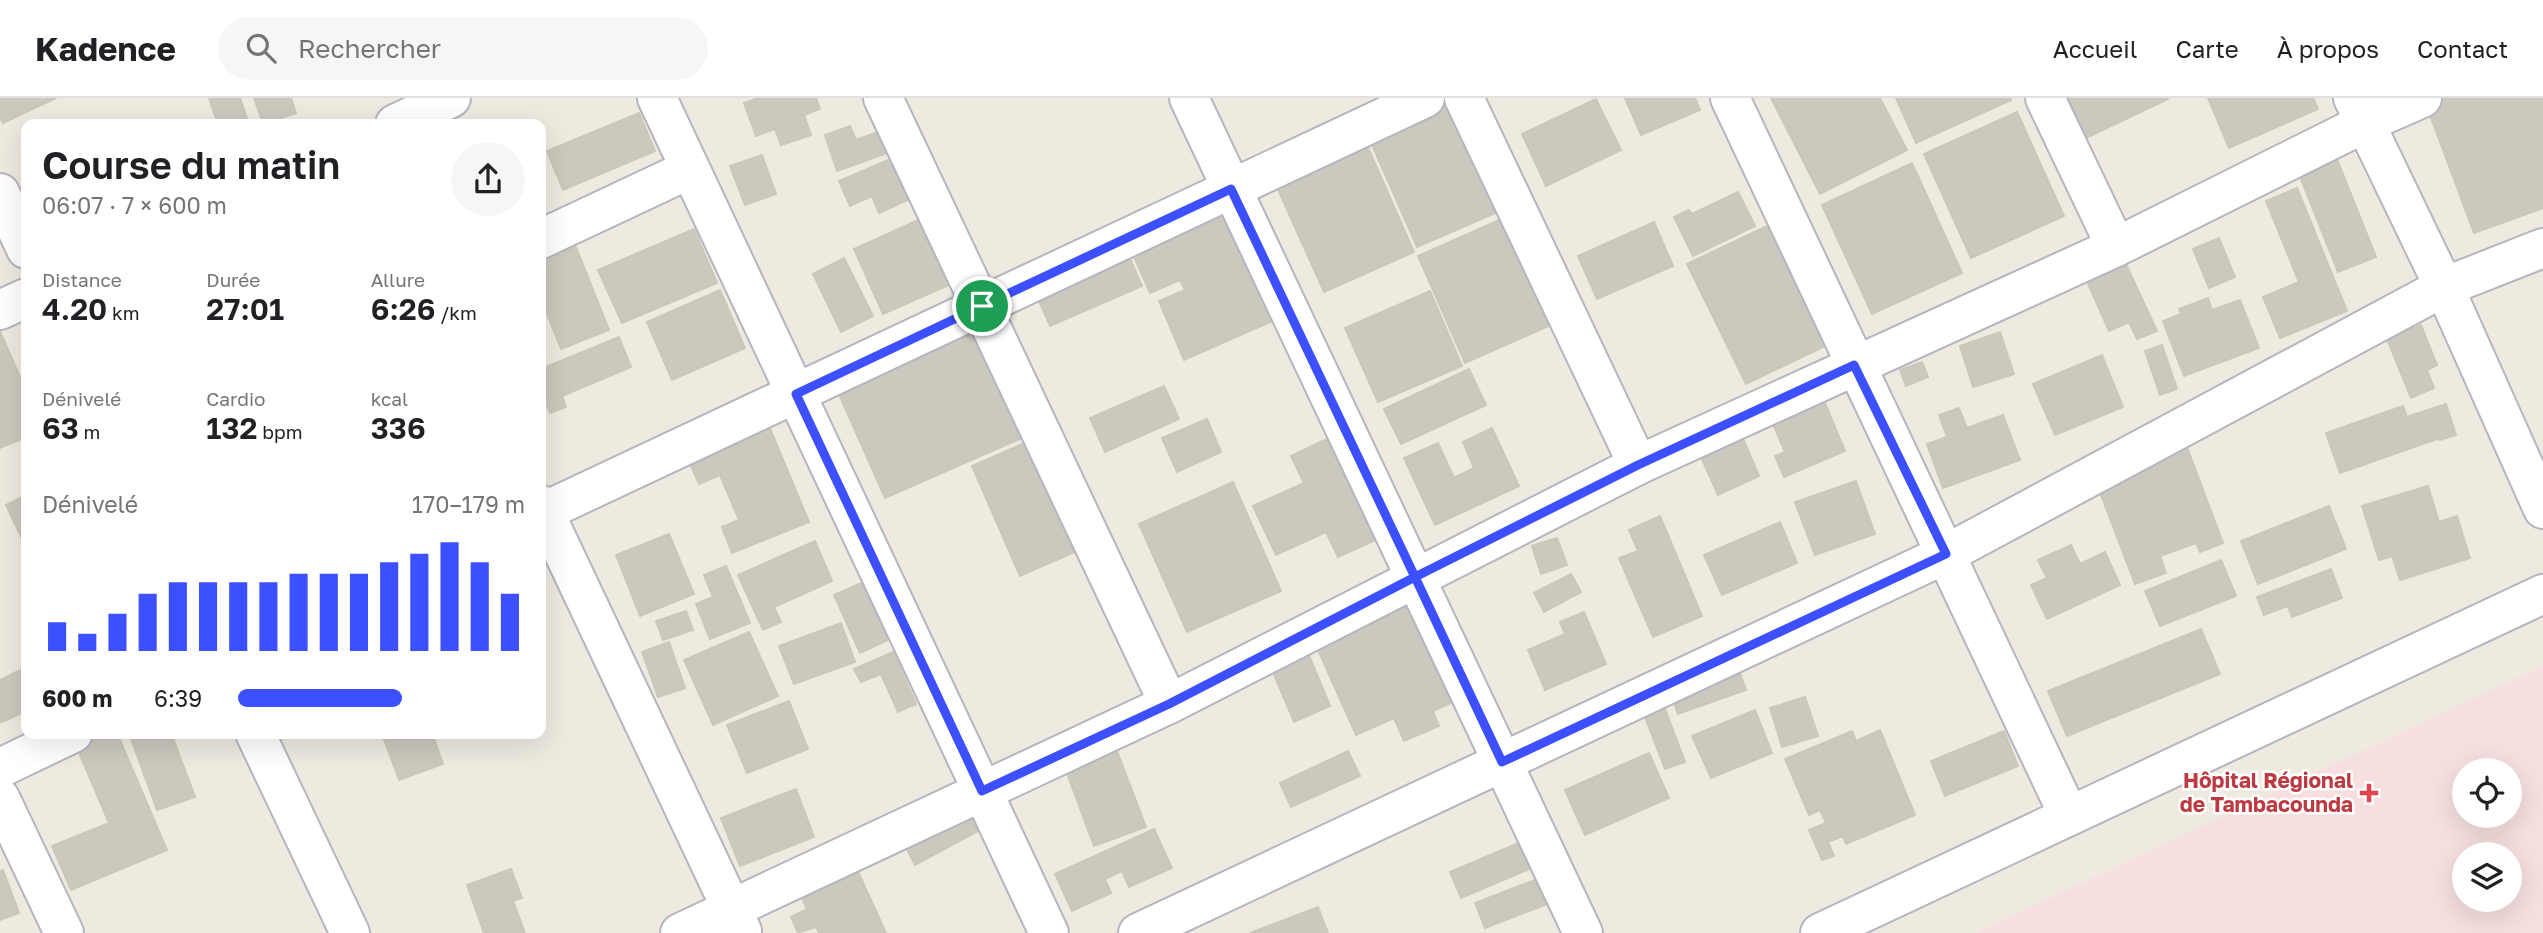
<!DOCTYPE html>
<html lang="fr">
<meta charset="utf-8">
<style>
:root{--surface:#fff;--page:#f6f6f6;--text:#202124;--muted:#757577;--line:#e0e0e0;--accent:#3d50ff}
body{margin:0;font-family:"Golos Text",sans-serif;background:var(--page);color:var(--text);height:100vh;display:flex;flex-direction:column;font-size:26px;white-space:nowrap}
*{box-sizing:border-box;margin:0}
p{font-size:23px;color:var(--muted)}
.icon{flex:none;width:38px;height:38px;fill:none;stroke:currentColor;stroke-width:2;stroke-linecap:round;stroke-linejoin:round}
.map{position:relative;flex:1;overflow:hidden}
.details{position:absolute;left:21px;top:21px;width:525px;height:620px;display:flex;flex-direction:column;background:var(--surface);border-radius:14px;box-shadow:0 7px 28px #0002}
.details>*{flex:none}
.fabs{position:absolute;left:2452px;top:660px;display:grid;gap:14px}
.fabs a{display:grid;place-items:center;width:70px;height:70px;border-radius:50%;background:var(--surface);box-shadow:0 7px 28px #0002;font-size:35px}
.pin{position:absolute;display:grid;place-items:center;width:60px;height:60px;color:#fff;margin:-30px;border:4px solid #fff;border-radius:50%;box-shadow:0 2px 7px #0007}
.round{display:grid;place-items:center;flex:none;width:74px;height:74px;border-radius:37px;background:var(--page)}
.summary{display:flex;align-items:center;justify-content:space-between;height:119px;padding:0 21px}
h1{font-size:38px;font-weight:600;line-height:52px}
.metrics{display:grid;grid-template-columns:repeat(3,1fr);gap:10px;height:119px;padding:7px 21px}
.metrics div{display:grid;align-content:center}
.metrics b{font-size:30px;font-weight:600}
.metrics small{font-size:19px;font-weight:400}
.metrics p{font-size:19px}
.chart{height:196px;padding:14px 21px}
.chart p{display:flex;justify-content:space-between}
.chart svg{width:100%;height:126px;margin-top:7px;stroke:var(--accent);stroke-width:6}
ul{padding:0 21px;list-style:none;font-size:23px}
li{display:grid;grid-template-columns:112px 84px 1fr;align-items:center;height:52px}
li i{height:18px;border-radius:9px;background:var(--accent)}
header{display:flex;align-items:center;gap:42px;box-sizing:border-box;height:98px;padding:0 35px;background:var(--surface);border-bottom:2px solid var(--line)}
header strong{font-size:33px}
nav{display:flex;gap:38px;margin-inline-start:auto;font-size:24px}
.search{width:490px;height:63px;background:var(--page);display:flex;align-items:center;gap:18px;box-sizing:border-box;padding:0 24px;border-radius:38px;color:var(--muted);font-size:26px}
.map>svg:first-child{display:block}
</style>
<header>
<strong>Kadence</strong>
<div class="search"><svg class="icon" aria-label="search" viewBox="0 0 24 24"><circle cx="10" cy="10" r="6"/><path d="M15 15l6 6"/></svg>Rechercher</div>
<nav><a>Accueil</a><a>Carte</a><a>À propos</a><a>Contact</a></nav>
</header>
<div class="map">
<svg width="2543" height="835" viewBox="0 0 2543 835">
<rect width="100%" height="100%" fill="#efeae0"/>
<path fill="#f6dfde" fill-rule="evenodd" d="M 2543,568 L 2543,835 L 1976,835 ZM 2464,672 L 2510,672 L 2510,718 L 2464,718 ZM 2464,756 L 2510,756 L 2510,802 L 2464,802 Z"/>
<g fill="#cbc8be" stroke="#cbc7b9" stroke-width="2">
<path d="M 0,0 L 56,0 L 3,25 L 0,20 Z"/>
<path d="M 209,0 L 240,0 L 249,26 L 218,26 Z"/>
<path d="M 254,0 L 291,0 L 296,15 L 263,26 Z"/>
<path d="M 758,0 L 816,0 L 820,11 L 804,17 L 811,37 L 781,47 L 775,31 L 756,38 L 744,5 Z"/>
<path d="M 1625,0 L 1695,0 L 1700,12 L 1641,37 Z"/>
<path d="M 1771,0 L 1880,0 L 1907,52 L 1820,96 Z"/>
<path d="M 1896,0 L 2011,0 L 2011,2 L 1916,45 Z"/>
<path d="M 2062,0 L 2167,0 L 2168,1 L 2082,42 Z"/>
<path d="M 2208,0 L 2313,0 L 2318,11 L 2229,50 Z"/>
<path d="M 2443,0 L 2543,0 L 2543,110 L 2474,135 L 2426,6 Z"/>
<path d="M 1596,1 L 1621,52 L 1546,88 L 1522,36 Z"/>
<path d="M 1452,4 L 1500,113 L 1417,149 L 1369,40 Z"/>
<path d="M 2017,14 L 2064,118 L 1971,160 L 1924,56 Z"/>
<path d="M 639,15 L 655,53 L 563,92 L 547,53 Z"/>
<path d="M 850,28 L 856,42 L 889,30 L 896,52 L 837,73 L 825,37 Z"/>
<path d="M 1363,38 L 1414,154 L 1324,194 L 1272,78 Z"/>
<path d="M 902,56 L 919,97 L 879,115 L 872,98 L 850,108 L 839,83 Z"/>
<path d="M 762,57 L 776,96 L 745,107 L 730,68 Z"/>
<path d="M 2337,61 L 2376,159 L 2338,174 L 2299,76 Z"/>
<path d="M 1912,65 L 1962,175 L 1872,216 L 1822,107 Z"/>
<path d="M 2297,90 L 2347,213 L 2280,240 L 2263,199 L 2299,184 L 2266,103 Z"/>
<path d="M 1738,94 L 1755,128 L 1693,158 L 1674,119 L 1689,112 L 1692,116 Z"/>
<path d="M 1231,109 L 1279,220 L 1184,262 L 1159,203 L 1185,192 L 1180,182 L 1150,195 L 1131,152 Z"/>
<path d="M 927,118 L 956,184 L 883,216 L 854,151 Z"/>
<path d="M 1506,119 L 1553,226 L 1465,265 L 1418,158 Z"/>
<path d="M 1654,124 L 1673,168 L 1597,201 L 1578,158 Z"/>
<path d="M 1771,126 L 1829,246 L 1746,286 L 1687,166 Z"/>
<path d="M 694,131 L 717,185 L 622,225 L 598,172 Z"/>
<path d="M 2219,140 L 2235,179 L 2209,190 L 2193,151 Z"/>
<path d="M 576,149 L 609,232 L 561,251 L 541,201 L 541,163 Z"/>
<path d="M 1128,156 L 1142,188 L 1050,228 L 1036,196 Z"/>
<path d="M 844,160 L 873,218 L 841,234 L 813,176 Z"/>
<path d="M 2124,162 L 2157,233 L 2137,241 L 2129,224 L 2109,233 L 2085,179 Z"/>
<path d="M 720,192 L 745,250 L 672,282 L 647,224 Z"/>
<path d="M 1430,193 L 1462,268 L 1378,304 L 1345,230 Z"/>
<path d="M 2208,200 L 2212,212 L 2240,202 L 2259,250 L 2184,278 L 2163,223 L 2181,216 L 2179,211 Z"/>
<path d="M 980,221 L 1031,336 L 885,400 L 834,285 Z"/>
<path d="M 2421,227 L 2437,267 L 2427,272 L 2434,290 L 2411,300 L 2387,241 Z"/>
<path d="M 0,233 L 26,293 L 26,339 L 0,350 Z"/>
<path d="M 2000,234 L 2014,276 L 1973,289 L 1960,248 Z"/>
<path d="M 619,239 L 631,269 L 562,298 L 566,309 L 550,315 L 541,292 L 541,271 Z"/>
<path d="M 2162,247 L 2177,291 L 2160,297 L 2145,253 Z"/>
<path d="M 2102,257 L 2123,309 L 2055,337 L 2033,286 Z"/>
<path d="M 1922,264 L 1928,279 L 1906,288 L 1900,272 Z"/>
<path d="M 1469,271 L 1486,307 L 1401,346 L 1384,311 Z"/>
<path d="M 1164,288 L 1179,321 L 1105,354 L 1090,320 Z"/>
<path d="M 1822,298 L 1845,353 L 1784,379 L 1775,358 L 1785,354 L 1770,319 Z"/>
<path d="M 2446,306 L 2456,337 L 2440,342 L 2440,340 L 2340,375 L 2326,335 L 2403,308 L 2407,319 Z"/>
<path d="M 1959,310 L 1967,330 L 2003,317 L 2020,362 L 1943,390 L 1927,346 L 1947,339 L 1939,317 Z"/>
<path d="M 764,316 L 809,424 L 732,455 L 722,429 L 739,422 L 720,377 L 699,386 L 683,350 Z"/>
<path d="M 1207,321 L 1221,354 L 1177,374 L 1162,340 Z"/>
<path d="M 1492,330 L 1519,388 L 1435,427 L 1404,360 L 1438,345 L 1454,380 L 1474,370 L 1463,344 Z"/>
<path d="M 1045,336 L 1093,446 L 1020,478 L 972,368 Z"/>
<path d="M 1333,338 L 1380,440 L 1338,459 L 1326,434 L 1276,457 L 1253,408 L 1304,385 L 1291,358 Z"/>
<path d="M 1743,341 L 1759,378 L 1718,397 L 1701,359 Z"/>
<path d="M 2185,344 L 2223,445 L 2200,454 L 2196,445 L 2160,458 L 2166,475 L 2135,486 L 2098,389 Z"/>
<path d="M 1856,383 L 1875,436 L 1815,457 L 1795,404 Z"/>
<path d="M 1233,384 L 1281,493 L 1187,534 L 1139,426 Z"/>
<path d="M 2428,388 L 2439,424 L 2457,418 L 2470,460 L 2400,482 L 2392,458 L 2379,462 L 2362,408 Z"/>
<path d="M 26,397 L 26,449 L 6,407 Z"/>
<path d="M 2329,408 L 2346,451 L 2258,486 L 2241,443 Z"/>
<path d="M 1660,418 L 1702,518 L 1653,539 L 1619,460 L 1638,453 L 1629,432 Z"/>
<path d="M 1780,424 L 1797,465 L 1722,497 L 1704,457 Z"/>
<path d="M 669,436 L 694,496 L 640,518 L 616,457 Z"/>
<path d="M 1557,440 L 1567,467 L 1541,476 L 1532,448 Z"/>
<path d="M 815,443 L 832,483 L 774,509 L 781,524 L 763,532 L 738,477 Z"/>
<path d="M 2071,447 L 2080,466 L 2105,454 L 2120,487 L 2047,521 L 2031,487 L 2047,480 L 2038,462 Z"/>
<path d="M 2221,462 L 2236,498 L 2160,528 L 2145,493 Z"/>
<path d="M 726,468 L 750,525 L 710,541 L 696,506 L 713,499 L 704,477 Z"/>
<path d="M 2331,471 L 2342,500 L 2292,519 L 2288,508 L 2264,517 L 2257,499 Z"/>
<path d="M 1571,476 L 1581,494 L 1544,514 L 1534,495 Z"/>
<path d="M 863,484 L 888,542 L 860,555 L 834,497 Z"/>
<path d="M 1406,505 L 1451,605 L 1433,613 L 1439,628 L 1404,643 L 1394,620 L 1356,637 L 1315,545 Z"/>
<path d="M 686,513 L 693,532 L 663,542 L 656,523 Z"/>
<path d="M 1584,514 L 1606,566 L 1545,592 L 1528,552 L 1565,536 L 1560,524 Z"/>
<path d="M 841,525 L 855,564 L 794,586 L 779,548 Z"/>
<path d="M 2201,531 L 2220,576 L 2067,638 L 2048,593 Z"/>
<path d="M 749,534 L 778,598 L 713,627 L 684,562 Z"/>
<path d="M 669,544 L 685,590 L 658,599 L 642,554 Z"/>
<path d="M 1304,545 L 1330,608 L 1294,624 L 1267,560 Z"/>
<path d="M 1731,550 L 1746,592 L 1678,616 L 1663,575 Z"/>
<path d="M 893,554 L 916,606 L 898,614 L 881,576 L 861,584 L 854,571 Z"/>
<path d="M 26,569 L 26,613 L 0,625 L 0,582 Z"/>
<path d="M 1805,599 L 1818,638 L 1782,649 L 1770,610 Z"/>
<path d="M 789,603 L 808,651 L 747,675 L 727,627 Z"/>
<path d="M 1662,603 L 1685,664 L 1665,671 L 1642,611 Z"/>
<path d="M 1755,612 L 1772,655 L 1711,680 L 1692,638 Z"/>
<path d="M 1880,632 L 1915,717 L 1846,746 L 1843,738 L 1828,744 L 1834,758 L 1822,762 L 1809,732 L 1826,725 L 1820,712 L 1809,717 L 1785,661 L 1852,633 L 1856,643 Z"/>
<path d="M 2004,633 L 2018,668 L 1945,698 L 1931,663 Z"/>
<path d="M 99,635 L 117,635 L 167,752 L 71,792 L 52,748 L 109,725 L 75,645 Z"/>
<path d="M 129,635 L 171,635 L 195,699 L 157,712 Z"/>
<path d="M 399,635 L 432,635 L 443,666 L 399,682 L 384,641 Z"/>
<path d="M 1112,640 L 1146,729 L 1094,748 L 1061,659 Z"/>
<path d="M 1348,653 L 1360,678 L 1291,709 L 1280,685 Z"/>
<path d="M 1649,655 L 1669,700 L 1585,737 L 1565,692 Z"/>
<path d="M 796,691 L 814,739 L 740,768 L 721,720 Z"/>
<path d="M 968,713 L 978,733 L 915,767 L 905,748 Z"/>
<path d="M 1154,731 L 1172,770 L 1129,789 L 1122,773 L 1105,781 L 1111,795 L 1072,813 L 1055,776 Z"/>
<path d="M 1528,741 L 1539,767 L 1461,800 L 1450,774 Z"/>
<path d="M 855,767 L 886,835 L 819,835 L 816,829 L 798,835 L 791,819 L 807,811 L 798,792 Z"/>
<path d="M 511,771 L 522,800 L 513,803 L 525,835 L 484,835 L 467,787 Z"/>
<path d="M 3,772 L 19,815 L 0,822 L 0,773 Z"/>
<path d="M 1540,780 L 1550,805 L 1485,830 L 1475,805 Z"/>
<path d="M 1318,809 L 1328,835 L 1250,835 Z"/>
</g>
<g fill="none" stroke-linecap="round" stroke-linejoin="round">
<defs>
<g id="minor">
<path d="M 657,0 L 1049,835"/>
<path d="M 883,0 L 1169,606"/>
<path d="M 1189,0 L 1583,835"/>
<path d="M 1464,0 L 1638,367"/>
<path d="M 1730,0 L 2069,718"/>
<path d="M 2045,0 L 2116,149"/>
<path d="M 2353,0 L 2444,189 L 2543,411"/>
<path d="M 395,26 L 451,0"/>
<path d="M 0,95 L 26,151"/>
<path d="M 541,141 L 690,71"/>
<path d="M 0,212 L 26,200"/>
<path d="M 541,407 L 742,833"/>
<path d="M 541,415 L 1425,0"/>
<path d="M 255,635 L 350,835"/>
<path d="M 0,670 L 73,635"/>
<path d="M 0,700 L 64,835"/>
<path d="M 680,835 L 1169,606 L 1638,367 L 2116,149 L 2365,25 L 2422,0"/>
<path d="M 1138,835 L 1946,456 L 2444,189 L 2543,150"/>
<path d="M 1820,835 L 2543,496"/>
</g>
</defs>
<use href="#minor" stroke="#b4b5c1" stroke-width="42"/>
<use href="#minor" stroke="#fff" stroke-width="38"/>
</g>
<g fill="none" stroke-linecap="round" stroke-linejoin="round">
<defs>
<path id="route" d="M 982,208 L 796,296 L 982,693 L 1169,606 L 1415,479 L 1502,664 L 1946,456 L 1854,267 L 1638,367 L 1415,479 L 1231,91 L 982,208"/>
</defs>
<use href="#route" stroke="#fff" stroke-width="14"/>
<use href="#route" stroke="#3d50ff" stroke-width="9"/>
</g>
<path fill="#e0444e" stroke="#fff" stroke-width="2.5" d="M2365.5 684.5h7v7h7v7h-7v7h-7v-7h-7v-7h7z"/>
<g text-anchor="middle" stroke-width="5" stroke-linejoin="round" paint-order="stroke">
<g font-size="21" font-weight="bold" fill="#be3a42" stroke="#fff" text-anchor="end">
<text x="2353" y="690">Hôpital Régional<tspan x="2353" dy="24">de Tambacounda</tspan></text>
</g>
</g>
</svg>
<div class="fabs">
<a><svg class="icon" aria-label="locate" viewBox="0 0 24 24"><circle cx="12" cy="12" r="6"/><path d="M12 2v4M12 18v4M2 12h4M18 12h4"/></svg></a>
<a><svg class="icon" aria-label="layers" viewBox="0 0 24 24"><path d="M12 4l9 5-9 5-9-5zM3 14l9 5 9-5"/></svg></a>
</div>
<div class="pin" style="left:982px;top:208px;background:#1e9e55"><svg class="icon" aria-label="arrive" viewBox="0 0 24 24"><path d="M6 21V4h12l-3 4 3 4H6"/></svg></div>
<section class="details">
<div class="summary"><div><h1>Course du matin</h1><p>06:07 · 7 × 600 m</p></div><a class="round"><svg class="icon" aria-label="share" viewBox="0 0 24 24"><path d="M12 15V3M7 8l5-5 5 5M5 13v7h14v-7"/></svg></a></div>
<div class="metrics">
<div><p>Distance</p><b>4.20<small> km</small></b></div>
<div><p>Durée</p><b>27:01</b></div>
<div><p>Allure</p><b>6:26<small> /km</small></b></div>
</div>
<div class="metrics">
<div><p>Dénivelé</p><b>63<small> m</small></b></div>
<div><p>Cardio</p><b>132<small> bpm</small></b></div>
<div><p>kcal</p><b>336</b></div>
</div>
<div class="chart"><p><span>Dénivelé</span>170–179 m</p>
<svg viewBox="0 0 160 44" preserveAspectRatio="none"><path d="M5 44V34M15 44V38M25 44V31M35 44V24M45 44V20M55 44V20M65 44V20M75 44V20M85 44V17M95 44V17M105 44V17M115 44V13M125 44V10M135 44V6M145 44V13M155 44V24"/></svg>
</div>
<ul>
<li><b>600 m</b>6:39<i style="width:57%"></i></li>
</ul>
</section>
</div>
